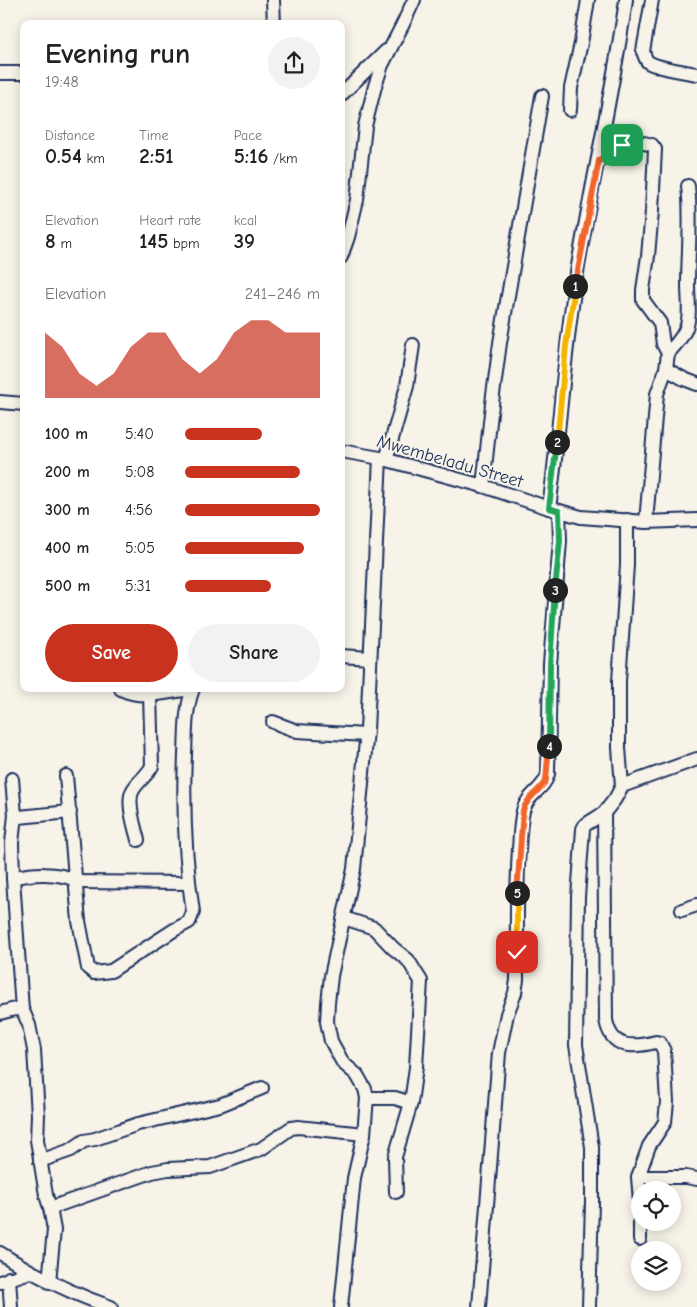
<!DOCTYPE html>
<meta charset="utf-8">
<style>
:root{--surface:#fff;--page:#f2f2f2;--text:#222;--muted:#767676;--accent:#c8321e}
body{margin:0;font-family:"Comic Neue",sans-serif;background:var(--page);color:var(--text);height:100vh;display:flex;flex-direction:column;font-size:19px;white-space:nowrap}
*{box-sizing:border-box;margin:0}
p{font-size:16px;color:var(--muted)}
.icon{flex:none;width:28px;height:28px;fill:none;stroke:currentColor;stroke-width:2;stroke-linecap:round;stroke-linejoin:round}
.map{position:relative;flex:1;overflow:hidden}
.sheet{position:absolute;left:20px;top:20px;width:325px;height:672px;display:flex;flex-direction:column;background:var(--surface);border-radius:10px;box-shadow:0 2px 12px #0003}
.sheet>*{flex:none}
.tools{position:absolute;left:631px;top:1181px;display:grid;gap:10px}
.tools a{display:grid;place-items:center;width:50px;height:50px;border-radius:50%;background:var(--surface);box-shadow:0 2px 12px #0003;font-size:25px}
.pin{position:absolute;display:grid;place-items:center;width:42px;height:42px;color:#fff;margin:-21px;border-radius:10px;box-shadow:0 2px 8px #0006}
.km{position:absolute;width:25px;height:25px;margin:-12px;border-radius:50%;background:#222;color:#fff;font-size:14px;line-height:25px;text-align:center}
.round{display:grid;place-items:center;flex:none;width:52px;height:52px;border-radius:26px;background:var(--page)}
.headline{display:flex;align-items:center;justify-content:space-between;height:85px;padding:0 25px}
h1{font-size:28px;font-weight:700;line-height:38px}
.metrics{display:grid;grid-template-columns:repeat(3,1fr);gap:8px;height:85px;padding:5px 25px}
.metrics div{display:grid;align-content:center}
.metrics b{font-size:21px;font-weight:700}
.metrics small{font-size:14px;font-weight:400}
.metrics p{font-size:14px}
.chart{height:140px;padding:10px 25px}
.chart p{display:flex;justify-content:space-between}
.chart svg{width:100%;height:90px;margin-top:5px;fill:var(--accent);opacity:.7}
.button{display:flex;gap:10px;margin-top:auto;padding:10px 25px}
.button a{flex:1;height:58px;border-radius:30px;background:var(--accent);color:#fff;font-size:20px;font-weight:700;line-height:58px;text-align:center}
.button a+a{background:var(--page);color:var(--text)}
ul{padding:0 25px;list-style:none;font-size:16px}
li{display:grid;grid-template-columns:80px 60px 1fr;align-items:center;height:38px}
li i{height:12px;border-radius:6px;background:var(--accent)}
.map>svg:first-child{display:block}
</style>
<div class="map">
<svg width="697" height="1307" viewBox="0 0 697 1307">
<rect width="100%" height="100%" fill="#f7f3e8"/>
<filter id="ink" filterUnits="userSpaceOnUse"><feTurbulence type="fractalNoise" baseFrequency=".02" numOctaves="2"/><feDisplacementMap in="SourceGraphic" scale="10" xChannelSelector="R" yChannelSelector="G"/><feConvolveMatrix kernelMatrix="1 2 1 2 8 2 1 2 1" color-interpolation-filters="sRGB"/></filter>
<g filter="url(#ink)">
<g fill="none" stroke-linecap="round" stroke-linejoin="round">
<defs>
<g id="minor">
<path d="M 273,0 L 274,24"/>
<path d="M 652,0 L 643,51 C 644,54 645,59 648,62 C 657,68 686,72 697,74"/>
<path d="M 0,73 L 24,73"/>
<path d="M 341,95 L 386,51"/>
<path d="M 570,110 L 571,88 L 581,43 L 588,0"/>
<path d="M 599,160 C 616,149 631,138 652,145 L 655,149 L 652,211 L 648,256 L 643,290 L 643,300 L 660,323 L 663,344 L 668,353 L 666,369 L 657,394 L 646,522"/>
<path d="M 341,257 L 348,237 L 357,200 L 365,126 L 375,86 L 382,65 L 403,24 L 414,0"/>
<path d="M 668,353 C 675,345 682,339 686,328 C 691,316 688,299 688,286 C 688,252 692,220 688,186"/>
<path d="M 666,369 L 684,379 L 697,384"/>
<path d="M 0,402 L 24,404"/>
<path d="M 341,451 L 380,458 L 483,486 L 549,508 L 581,517 L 646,522 L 697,520"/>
<path d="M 386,460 L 407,386 L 413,345"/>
<path d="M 483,486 L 493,395 L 500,343 L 542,96"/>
<path d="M 549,508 C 560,430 564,350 577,272 C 592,181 613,91 626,0"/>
<path d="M 341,656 L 370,658"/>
<path d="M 121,689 C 141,700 169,692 190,689"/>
<path d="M 273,722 L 297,731 L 366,735"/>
<path d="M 66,776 L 79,921 L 88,968 L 94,973 L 111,971 L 174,930 L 189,922 L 193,912 C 185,860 183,807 185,754 C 186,732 185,710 193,689"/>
<path d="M 12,779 L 15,815 L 19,817 L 70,812"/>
<path d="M 622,786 L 697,759"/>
<path d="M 604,813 L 606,1020 C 611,1049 632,1048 656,1042 L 660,1043 L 664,1051 L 667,1102 L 665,1122 L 649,1146 L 638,1177 L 686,1177 L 697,1179"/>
<path d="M 15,815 L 12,843 L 13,878 L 22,1010"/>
<path d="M 138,840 C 135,828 126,801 133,790 C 138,781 147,776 152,766 L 150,694"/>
<path d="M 13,878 C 32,873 57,872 75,880"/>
<path d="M 75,882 L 189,883"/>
<path d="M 682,910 L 697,905"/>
<path d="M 344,918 L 374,928 L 393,948 L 408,960 L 421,981 L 416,1067 L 411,1103 L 395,1157 L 396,1192"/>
<path d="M 0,1013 L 15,1009 L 22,1010 L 24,1013 L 29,1025 L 34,1050 L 38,1115 L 37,1140 L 46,1195 L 50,1208 L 54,1230 L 49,1282"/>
<path d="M 367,1098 L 395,1098 L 411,1103"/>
<path d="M 40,1161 L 71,1150 L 84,1141 L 95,1139 L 138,1124 L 220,1105 L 262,1088"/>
<path d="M 638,1177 L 640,1201"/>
<path d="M 50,1208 L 152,1172 L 168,1169 L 210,1167 L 261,1149 L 291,1128 L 298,1127 L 364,1134"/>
<path d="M 640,1222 L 640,1239"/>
<path d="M 0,1253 C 35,1275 72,1294 111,1307"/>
<path d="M 9,1278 L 11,1307"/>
<path d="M 0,1282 L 30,1272"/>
<path d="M 341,1307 L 354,1178 L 364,1134 L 367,1098 L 365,1089 L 357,1075 L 343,1063 L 331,1041 L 327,1022 L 328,1003 L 331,976 L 354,869 L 367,730 L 380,458"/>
<path d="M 479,1307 L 499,1053 L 507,1014 L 515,993 L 517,980 C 517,936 516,893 519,849 C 520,836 520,823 523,811 C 527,794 544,790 548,774 L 550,664 L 560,541 L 559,511"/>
<path d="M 589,1307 L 592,1202 L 592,1147 L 576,1045 L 578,897 L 583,829 L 585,825 L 604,813 L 615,799 L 622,786 L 619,748 L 619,681 L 627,565 L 627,520"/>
</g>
</defs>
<use href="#minor" stroke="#1b2f5e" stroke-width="16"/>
<use href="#minor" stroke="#f7f3e8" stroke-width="12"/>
</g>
</g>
<g fill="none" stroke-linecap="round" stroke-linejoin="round" filter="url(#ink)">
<defs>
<path id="split-1" d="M 575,286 L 599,160 L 622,145"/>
<path id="split-2" d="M 557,442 L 566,346 L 575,286"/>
<path id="split-3" d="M 555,590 L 560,541 L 559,511 L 549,508 L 557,442"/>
<path id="split-4" d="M 549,746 L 550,664 L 555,590"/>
<path id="split-5" d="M 517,893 L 523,810 C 529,794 539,793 546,780 L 549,746"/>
<path id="split-6" d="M 517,952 L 517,893"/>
</defs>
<use href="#split-1" stroke="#fff" stroke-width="10"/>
<use href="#split-2" stroke="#fff" stroke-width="10"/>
<use href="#split-3" stroke="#fff" stroke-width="10"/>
<use href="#split-4" stroke="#fff" stroke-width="10"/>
<use href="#split-5" stroke="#fff" stroke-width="10"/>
<use href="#split-6" stroke="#fff" stroke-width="10"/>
<use href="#split-1" stroke="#f0652b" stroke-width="6"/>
<use href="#split-2" stroke="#f5b400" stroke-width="6"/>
<use href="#split-3" stroke="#22a559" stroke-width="6"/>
<use href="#split-4" stroke="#22a559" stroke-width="6"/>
<use href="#split-5" stroke="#f0652b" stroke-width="6"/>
<use href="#split-6" stroke="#f5b400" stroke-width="6"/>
</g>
<g text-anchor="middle" stroke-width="4" stroke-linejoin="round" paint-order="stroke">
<g font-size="18" fill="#1b2f5e" stroke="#f7f3e8">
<text transform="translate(450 461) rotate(16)" y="6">Mwembeladu Street</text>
</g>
</g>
</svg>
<div class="tools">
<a><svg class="icon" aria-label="locate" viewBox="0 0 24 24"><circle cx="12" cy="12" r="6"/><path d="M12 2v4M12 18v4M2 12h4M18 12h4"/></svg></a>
<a><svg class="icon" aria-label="layers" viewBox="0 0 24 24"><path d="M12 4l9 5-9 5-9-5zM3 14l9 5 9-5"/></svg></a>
</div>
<div class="pin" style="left:622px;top:145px;background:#1e9e55"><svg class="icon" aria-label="arrive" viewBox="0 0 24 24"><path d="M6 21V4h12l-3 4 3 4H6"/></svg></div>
<div class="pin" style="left:517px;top:952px;background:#d93025"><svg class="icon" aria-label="check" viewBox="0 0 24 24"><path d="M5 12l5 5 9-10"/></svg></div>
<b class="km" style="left:575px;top:286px">1</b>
<b class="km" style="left:557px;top:442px">2</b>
<b class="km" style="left:555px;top:590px">3</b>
<b class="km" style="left:549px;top:746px">4</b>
<b class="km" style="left:517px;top:893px">5</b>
<section class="sheet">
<div class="headline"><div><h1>Evening run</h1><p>19:48</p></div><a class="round"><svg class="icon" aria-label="share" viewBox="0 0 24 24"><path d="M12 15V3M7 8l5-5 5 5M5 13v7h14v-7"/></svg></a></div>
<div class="metrics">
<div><p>Distance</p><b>0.54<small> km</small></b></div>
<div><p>Time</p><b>2:51</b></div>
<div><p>Pace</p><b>5:16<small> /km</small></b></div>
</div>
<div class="metrics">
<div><p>Elevation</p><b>8<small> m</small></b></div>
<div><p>Heart rate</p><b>145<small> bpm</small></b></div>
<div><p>kcal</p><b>39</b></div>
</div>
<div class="chart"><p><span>Elevation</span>241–246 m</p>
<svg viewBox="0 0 160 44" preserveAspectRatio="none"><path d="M0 44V12L10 19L20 32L30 38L40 32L50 19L60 12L70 12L80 25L90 32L100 25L110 12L120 6L130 6L140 12L150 12L160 12V44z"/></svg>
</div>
<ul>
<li><b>100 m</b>5:40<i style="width:57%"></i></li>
<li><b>200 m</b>5:08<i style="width:85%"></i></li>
<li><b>300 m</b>4:56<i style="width:100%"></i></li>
<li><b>400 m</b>5:05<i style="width:88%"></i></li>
<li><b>500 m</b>5:31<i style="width:64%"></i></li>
</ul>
<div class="button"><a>Save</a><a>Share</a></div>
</section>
</div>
